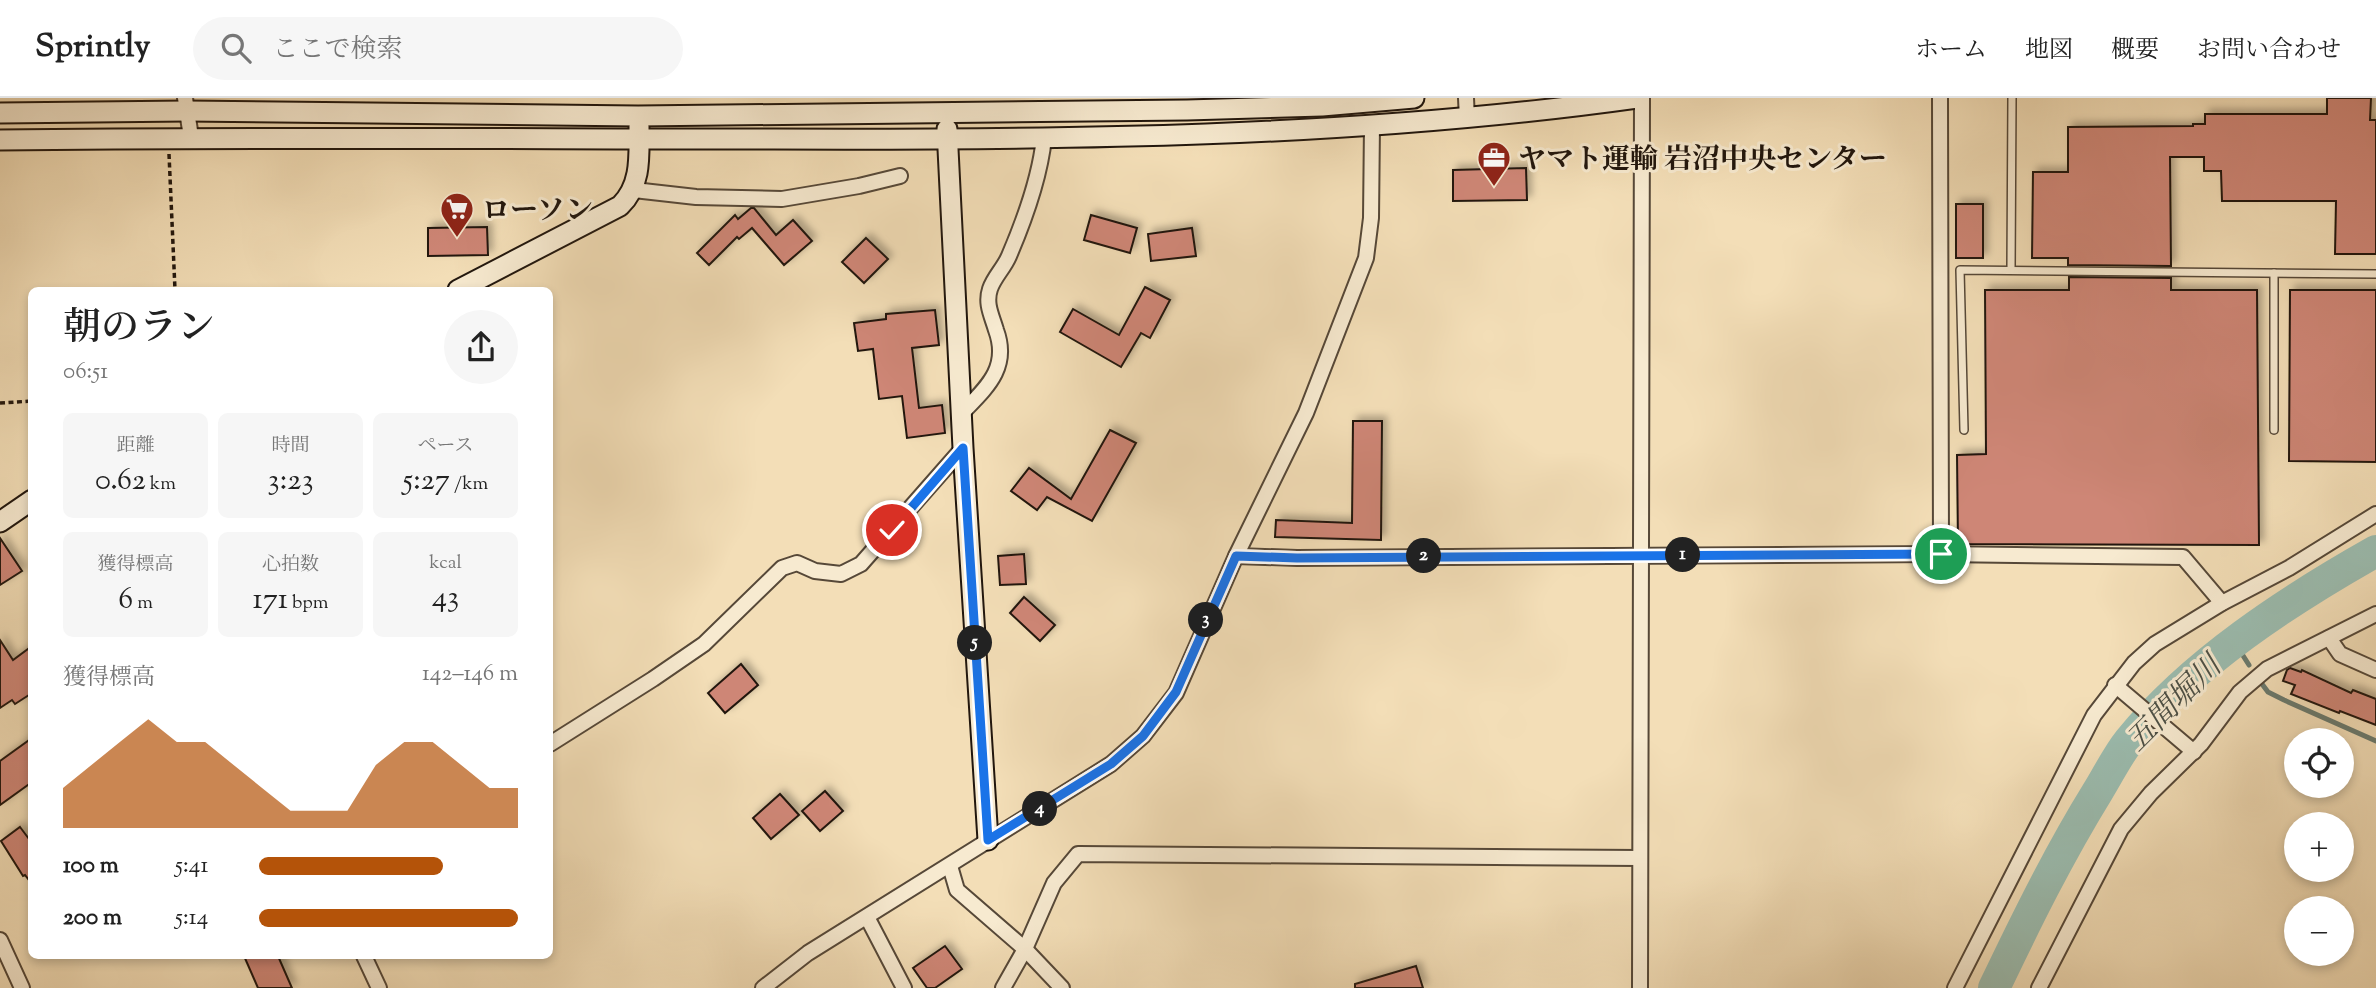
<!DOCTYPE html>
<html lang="ja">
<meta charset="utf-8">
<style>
:root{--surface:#fff;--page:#f6f6f6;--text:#222;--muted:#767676;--line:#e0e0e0;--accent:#b45309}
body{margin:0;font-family:"Sorts Mill Goudy","Noto Serif JP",serif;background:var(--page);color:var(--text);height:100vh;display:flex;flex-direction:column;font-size:26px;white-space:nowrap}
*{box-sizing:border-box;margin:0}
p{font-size:23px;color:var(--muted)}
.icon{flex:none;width:38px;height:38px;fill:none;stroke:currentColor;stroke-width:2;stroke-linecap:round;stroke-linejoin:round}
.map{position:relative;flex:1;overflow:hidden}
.panel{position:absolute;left:28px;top:189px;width:525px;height:672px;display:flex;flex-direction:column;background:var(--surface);border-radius:10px;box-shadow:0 4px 10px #0003}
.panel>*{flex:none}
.tools{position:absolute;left:2284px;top:630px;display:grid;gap:14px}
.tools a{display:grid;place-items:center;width:70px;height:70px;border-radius:50%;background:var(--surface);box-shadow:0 4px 10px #0003;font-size:35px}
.pin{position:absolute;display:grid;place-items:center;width:60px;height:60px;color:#fff;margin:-30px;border:4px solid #fff;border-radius:50%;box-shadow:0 2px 7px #0007}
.km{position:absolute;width:35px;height:35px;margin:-18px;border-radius:50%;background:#222;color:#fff;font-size:19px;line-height:35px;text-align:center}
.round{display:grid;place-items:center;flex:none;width:74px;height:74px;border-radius:37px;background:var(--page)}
.head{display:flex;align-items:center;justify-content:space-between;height:119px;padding:0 35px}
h1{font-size:38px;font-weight:600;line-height:52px}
.figures{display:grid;grid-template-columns:repeat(3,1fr);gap:10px;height:119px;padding:7px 35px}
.figures div{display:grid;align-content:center;border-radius:10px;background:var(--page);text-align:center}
.figures b{font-size:30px;font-weight:600}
.figures small{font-size:19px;font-weight:400}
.figures p{font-size:19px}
.chart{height:196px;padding:14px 35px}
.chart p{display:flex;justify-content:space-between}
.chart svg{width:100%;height:126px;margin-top:7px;fill:var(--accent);opacity:.7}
ul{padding:0 35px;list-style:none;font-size:23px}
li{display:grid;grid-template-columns:112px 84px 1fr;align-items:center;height:52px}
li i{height:18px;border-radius:9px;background:var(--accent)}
header{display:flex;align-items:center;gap:42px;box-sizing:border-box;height:98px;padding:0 35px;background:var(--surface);border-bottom:2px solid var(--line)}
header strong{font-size:33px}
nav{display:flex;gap:38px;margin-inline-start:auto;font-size:24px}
.search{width:490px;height:63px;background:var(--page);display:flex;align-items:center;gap:18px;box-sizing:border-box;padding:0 24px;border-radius:38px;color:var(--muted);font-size:26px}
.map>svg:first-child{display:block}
</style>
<header>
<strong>Sprintly</strong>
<div class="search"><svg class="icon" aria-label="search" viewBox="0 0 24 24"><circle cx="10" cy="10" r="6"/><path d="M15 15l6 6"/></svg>ここで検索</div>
<nav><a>ホーム</a><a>地図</a><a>概要</a><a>お問い合わせ</a></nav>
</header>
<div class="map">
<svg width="2376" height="890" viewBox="0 0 2376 890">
<defs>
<filter id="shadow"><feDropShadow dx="4.5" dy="-4.5" stdDeviation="3.5" flood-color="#0004"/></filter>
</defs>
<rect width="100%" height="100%" fill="#f3deb7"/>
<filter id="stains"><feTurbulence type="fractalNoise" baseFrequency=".00286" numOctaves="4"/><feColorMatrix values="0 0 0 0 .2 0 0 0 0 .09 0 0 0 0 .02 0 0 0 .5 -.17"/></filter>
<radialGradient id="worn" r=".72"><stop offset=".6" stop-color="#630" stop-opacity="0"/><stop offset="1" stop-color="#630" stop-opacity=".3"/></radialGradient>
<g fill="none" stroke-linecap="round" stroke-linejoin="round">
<g stroke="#6a7a6e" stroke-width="5">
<path d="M 2235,545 L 2249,567"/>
<path d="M 2259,582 L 2268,594 L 2284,602 L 2376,643"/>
</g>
<path stroke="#9bbcaf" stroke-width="32" d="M 1994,890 C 2026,823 2059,756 2098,693 C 2108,677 2117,658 2129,643 C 2192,565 2289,502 2376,453"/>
</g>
<g fill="#ce8676" stroke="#21160d" stroke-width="2" filter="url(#shadow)">
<path d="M 2327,0 L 2371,0 L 2370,22 L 2376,22 L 2376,156 L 2335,156 L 2336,103 L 2222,103 L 2221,73 L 2204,73 L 2204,59 L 2170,59 L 2171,168 L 2068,167 L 2068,160 L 2032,160 L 2033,74 L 2068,74 L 2068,29 L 2193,28 L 2193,26 L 2205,26 L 2205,16 L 2327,16 Z"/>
<path d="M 1526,70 L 1527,102 L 1453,103 L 1453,72 Z"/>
<rect x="1956" y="106" width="27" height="54"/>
<path d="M 751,110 L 754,110 L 776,137 L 793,122 L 812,143 L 784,167 L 752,130 L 739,141 L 737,139 L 709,167 L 697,155 L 735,117 L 738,121 Z"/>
<path d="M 1091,117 L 1137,130 L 1130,155 L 1084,142 Z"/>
<path d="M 487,129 L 488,157 L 428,158 L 428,130 Z"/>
<path d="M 1192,130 L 1196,158 L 1151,163 L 1148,136 Z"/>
<path d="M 866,140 L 888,161 L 864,185 L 842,164 Z"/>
<path d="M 2069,179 L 2171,180 L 2171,192 L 2257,192 L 2259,447 L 1958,446 L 1957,357 L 1986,356 L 1985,192 L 2069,192 Z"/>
<path d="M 1145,189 L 1170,202 L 1150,240 L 1141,235 L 1121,269 L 1060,234 L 1073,211 L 1119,237 Z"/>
<path d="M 2290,192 L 2376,192 L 2376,364 L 2289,363 Z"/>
<path d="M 935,212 L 939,247 L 912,250 L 919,310 L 942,307 L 945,335 L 907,340 L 902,298 L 879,301 L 873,251 L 858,253 L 854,225 L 886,221 L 886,216 Z"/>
<path d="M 1353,323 L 1382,323 L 1381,442 L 1275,439 L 1276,422 L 1352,425 Z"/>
<path d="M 1110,332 L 1136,345 L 1092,423 L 1047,399 L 1037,412 L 1011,393 L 1029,370 L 1071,401 Z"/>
<path d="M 0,440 L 22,473 L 0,487 Z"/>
<path d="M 1024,456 L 1026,486 L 1000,487 L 998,458 Z"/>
<path d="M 1024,499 L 1055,527 L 1040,543 L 1010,515 Z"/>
<path d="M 0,542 L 13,562 L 32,548 L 32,595 L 15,606 L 12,602 L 0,610 Z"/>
<path d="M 741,566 L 758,587 L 725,615 L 708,595 Z"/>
<path d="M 2290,570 L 2301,574 L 2302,572 L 2351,595 L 2353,592 L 2376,601 L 2376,627 L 2340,613 L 2339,615 L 2291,596 L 2295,587 L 2283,583 L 2287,572 Z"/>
<path d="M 32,640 L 32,684 L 0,707 L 0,663 Z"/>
<path d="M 825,693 L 843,713 L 820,733 L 802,713 Z"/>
<path d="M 780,696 L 799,717 L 771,741 L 753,720 Z"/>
<path d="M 20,729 L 32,745 L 32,786 L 25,777 L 23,778 L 1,743 Z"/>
<path d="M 945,848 L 962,871 L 935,890 L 927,890 L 913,870 Z"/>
<path d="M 244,858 L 278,858 L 292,890 L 258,890 Z"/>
<path d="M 1416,868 L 1423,890 L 1355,890 L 1355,886 Z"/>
</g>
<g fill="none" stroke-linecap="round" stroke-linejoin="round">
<defs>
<g id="lane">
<path d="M 2011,172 L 2012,0"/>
<path d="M 2274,175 L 2274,332"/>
<path d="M 1964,332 L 1960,172 L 2376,176"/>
</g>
<g id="street">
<path d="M 185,0 L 191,39"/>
<path d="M 1466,0 L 1467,21"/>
<path d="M 1940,0 L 1941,456"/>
<path d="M 634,92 L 696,99 L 782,101 L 859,88 L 900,78"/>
<path d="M 962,315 C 986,290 1010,270 996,232 C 992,218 985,206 990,191 C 994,179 1004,170 1009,158 C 1024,123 1040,78 1044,40"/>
<path d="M 1236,458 L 1297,460 L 1941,456 L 2183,459 L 2222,505"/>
<path d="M 2329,540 L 2340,556 L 2376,572"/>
<path d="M 2115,587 L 2194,654"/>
<path d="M 550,646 L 653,581 L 704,546 L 782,470 L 797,465 L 815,473 L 841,476 L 861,466 L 963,350"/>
<path d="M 950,768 L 957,792 L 1025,851 L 1062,890"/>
<path d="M 867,819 L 904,890"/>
<path d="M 0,842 L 22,890"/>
<path d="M 364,858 L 379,890"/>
<path d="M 763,890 L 808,855 L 1111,666 L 1143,638 L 1176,595 L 1236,458 L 1306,315 L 1366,160 L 1371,120 L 1372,27"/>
<path d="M 1003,890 L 1025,851 L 1054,785 L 1078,756 L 1640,760"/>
<path d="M 1640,890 L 1642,0"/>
<path d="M 1955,890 L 2094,617 L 2134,565 L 2155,546 L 2222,505 L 2289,470 L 2376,416"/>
<path d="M 2039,890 L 2121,731 L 2151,695 L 2201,646 L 2240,594 L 2267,571 L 2376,516"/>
</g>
<g id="secondary">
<path d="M 0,15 L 187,13 L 638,18 L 1187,12 L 1322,8 L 1414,0"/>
<path d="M 947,31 L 963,350 L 988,742"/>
<path d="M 0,42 C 258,39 516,41 774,41 C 1062,42 1351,40 1637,0"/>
<path d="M 458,192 L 620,108 C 642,87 639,57 639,28"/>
<path d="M 0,424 L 32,402"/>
</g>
</defs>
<use href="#lane" stroke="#564838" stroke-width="10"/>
<use href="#street" stroke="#564838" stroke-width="18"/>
<use href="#secondary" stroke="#21160d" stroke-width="23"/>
<g stroke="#21160d" stroke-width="3.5" stroke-dasharray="5 3.5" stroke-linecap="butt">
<path d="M 169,56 L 175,192"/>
<path d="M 0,305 L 32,303"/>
</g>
<use href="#lane" stroke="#f7ead0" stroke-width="7"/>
<use href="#street" stroke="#f7ead0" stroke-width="14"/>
<use href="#secondary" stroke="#f7ead0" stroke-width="19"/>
</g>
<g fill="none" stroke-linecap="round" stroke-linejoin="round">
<defs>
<path id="route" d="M 892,432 L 963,350 L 988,742 L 1111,666 L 1143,638 L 1176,594 L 1236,458 L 1297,460 L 1941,456"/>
</defs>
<use href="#route" stroke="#fff" stroke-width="14"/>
<use href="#route" stroke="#1a73e8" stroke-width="9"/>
</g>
<defs>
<symbol id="office-pin" viewBox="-11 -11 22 30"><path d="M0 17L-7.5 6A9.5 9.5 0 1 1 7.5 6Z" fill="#8f2418" stroke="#f7ead0"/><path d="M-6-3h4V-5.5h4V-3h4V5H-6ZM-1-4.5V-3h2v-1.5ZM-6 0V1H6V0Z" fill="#fff"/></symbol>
<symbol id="supermarket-pin" viewBox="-11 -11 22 30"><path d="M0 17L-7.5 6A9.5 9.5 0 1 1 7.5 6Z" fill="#8f2418" stroke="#f7ead0"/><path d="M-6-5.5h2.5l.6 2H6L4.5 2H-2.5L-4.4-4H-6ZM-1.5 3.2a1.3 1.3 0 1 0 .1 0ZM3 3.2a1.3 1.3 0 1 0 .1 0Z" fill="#fff"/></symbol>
</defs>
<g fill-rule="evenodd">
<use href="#office-pin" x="1475" y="41" width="38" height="52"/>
<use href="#supermarket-pin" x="438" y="92" width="38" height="52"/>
</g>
<g text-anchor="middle" stroke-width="6" stroke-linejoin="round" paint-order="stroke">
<g font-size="28" font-weight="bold" fill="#21160d" stroke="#f7ead0" text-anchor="start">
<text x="1518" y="70">ヤマト運輸 岩沼中央センター</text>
<text x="482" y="121">ローソン</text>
</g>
<g font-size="30" font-style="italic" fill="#4c5046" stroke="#f7ead0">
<text transform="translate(2173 605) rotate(-45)" y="10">五間堀川</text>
</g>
</g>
<rect width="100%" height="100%" filter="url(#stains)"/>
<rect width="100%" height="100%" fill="url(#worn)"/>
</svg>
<div class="tools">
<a><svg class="icon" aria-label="locate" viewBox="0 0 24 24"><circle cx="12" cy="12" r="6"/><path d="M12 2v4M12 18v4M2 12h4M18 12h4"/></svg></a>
<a>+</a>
<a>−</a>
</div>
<div class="pin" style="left:1941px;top:456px;background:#1e9e55"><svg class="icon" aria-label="arrive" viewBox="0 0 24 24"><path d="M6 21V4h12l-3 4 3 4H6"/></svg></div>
<div class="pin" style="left:892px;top:432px;background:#d93025"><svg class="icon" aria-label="check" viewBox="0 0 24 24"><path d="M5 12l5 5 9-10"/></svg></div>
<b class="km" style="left:1683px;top:457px">1</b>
<b class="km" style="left:1424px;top:458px">2</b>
<b class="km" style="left:1206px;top:522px">3</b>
<b class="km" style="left:1040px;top:711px">4</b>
<b class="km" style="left:975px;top:545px">5</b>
<section class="panel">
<div class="head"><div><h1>朝のラン</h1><p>06:51</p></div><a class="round"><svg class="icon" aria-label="share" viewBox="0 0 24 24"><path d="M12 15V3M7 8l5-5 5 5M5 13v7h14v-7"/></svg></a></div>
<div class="figures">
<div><p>距離</p><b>0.62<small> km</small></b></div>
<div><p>時間</p><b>3:23</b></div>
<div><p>ペース</p><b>5:27<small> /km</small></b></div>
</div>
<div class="figures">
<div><p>獲得標高</p><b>6<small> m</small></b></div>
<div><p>心拍数</p><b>171<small> bpm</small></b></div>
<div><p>kcal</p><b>43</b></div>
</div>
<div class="chart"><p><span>獲得標高</span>142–146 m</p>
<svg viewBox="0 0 160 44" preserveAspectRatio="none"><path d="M0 44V30L10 22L20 14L30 6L40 14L50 14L60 22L70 30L80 38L90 38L100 38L110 22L120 14L130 14L140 22L150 30L160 30V44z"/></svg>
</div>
<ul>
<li><b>100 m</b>5:41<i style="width:71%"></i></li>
<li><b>200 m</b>5:14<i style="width:100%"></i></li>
</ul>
</section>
</div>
